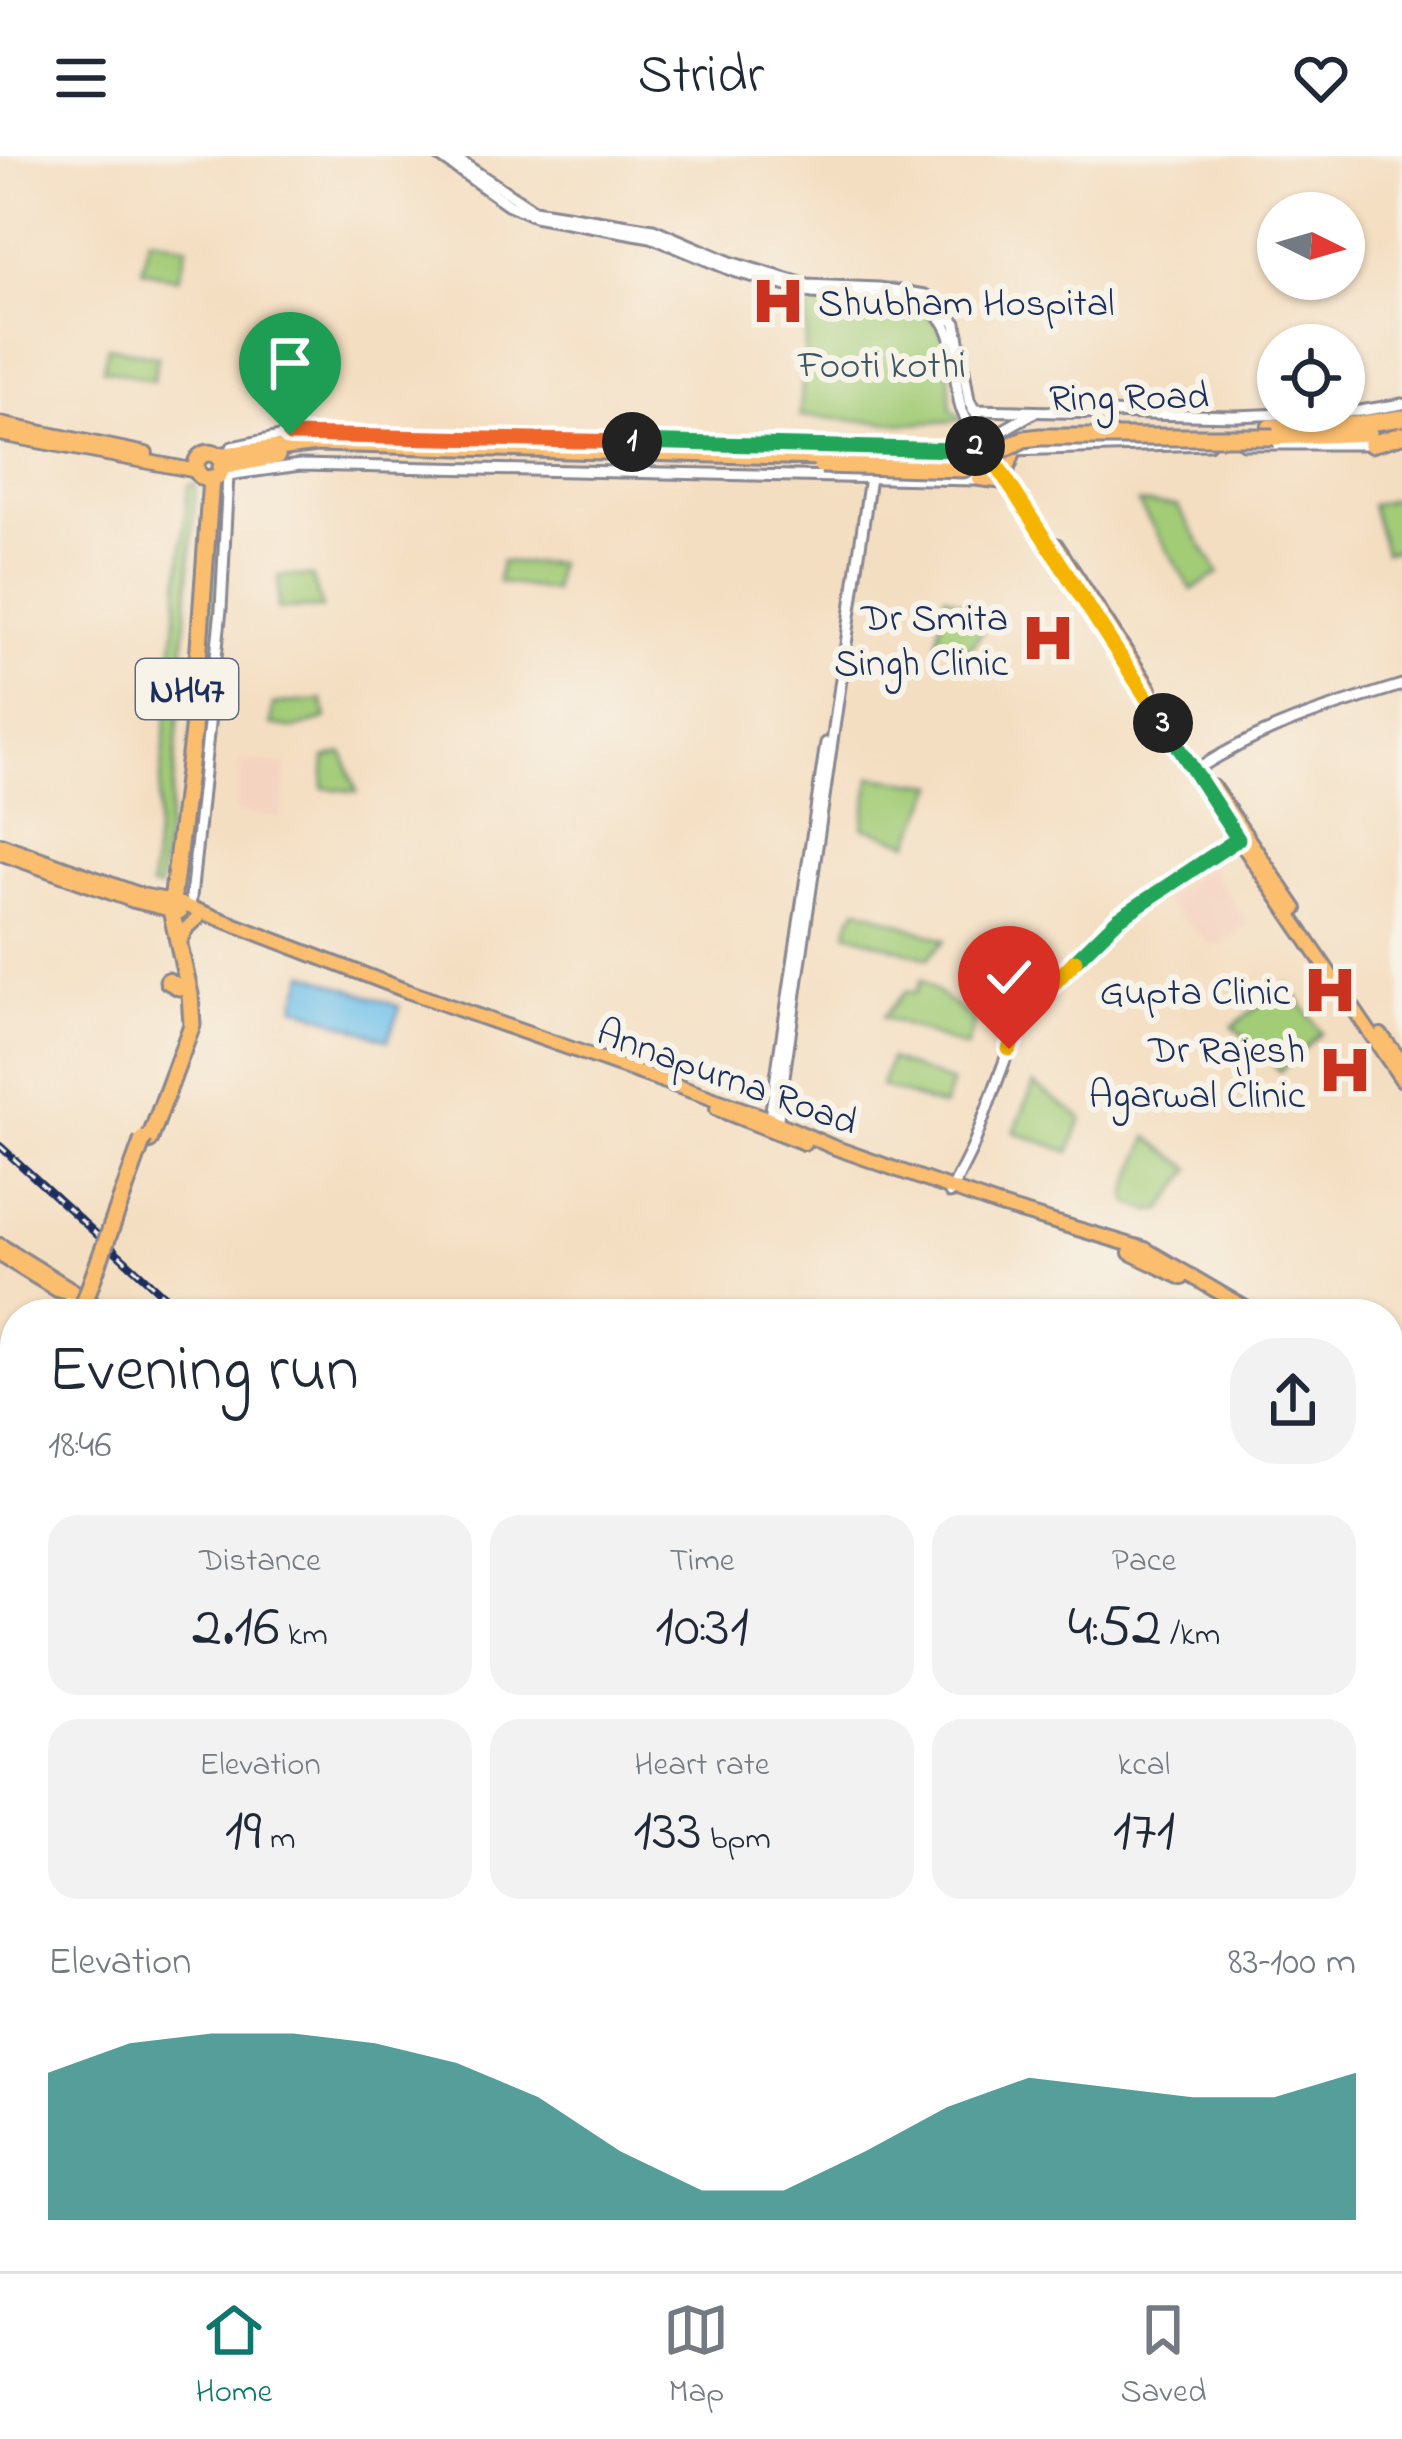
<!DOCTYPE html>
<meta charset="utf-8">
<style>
:root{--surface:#fff;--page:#f2f2f3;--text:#1f2937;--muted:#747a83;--line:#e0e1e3;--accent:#0f766e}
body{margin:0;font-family:"Indie Flower",sans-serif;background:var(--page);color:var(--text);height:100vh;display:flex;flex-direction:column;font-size:45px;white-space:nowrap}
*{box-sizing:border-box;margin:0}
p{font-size:39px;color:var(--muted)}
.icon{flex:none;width:66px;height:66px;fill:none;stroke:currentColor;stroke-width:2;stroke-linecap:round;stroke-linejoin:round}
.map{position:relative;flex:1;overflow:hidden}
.panel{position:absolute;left:0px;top:1143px;width:1404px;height:972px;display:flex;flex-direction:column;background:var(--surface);border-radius:48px 48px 0 0;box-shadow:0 3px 9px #0004}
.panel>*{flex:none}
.needle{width:78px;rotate:95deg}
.tools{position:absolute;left:1257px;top:36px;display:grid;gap:24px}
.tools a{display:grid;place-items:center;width:108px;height:108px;border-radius:50%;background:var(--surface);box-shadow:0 3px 9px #0004;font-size:60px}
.pin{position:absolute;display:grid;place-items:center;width:102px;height:102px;color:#fff;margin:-123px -51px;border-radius:50% 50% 50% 0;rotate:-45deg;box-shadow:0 0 12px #0007}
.pin .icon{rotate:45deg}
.km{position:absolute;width:60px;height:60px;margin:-30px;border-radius:50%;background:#222;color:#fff;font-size:33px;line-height:60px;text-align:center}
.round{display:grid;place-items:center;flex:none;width:126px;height:126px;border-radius:48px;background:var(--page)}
.summary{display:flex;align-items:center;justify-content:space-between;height:204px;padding:0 48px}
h1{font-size:66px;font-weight:600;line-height:90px}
.metrics{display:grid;grid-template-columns:repeat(3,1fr);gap:18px;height:204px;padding:12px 48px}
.metrics div{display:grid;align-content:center;border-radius:30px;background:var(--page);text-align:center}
.metrics b{font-size:60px;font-weight:600}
.metrics small{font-size:33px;font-weight:400}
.metrics p{font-size:33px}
.chart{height:336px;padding:24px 48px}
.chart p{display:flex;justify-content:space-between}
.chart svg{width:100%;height:216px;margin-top:12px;fill:var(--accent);opacity:.7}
header{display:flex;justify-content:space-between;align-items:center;height:156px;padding:0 48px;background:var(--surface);font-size:54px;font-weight:600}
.dock{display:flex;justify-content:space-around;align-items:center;height:168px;border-top:3px solid var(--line);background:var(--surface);font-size:33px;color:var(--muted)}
.dock a{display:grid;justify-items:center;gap:6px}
.dock .on{color:var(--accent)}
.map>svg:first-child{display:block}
</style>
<header><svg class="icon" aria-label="menu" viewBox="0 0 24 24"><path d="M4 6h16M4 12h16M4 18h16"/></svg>Stridr<svg class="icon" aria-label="heart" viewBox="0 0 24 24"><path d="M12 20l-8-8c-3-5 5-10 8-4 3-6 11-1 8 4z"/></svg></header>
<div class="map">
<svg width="1402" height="2115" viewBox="0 0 1402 2115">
<rect width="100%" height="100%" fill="#f7f3e8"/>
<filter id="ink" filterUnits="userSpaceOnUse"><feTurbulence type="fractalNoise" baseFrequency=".00833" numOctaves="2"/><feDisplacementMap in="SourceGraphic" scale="24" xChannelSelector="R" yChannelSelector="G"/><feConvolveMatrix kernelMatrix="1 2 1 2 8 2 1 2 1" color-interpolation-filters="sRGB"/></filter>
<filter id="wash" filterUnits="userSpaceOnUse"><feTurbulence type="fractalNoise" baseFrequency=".004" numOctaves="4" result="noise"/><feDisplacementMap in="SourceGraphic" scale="48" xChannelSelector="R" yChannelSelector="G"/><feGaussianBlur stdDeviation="2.7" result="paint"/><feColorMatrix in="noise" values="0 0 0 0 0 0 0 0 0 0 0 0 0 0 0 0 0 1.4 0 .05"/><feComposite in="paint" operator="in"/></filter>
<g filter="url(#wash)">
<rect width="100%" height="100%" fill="#f4dec1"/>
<g fill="#f5d3c1">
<path d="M 241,604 L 287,609 L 281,662 L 235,656 Z"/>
<path d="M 1208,710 L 1248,769 L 1219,791 L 1207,786 L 1162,744 Z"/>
<path d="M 0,1542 L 15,1544 L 15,1882 L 0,1880 Z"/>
<path d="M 303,2100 L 574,2100 L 570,2112 L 506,2105 L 503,2115 L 302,2115 Z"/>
</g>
<g fill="#a3cc77" stroke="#5f7e6a" stroke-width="3">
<path d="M 149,81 L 187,90 L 179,123 L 142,114 Z"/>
<path d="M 808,146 C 846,147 923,134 942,177 C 951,199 949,230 951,254 L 964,264 L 907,268 L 800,260 Z"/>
<path d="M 108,190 L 158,201 L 153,225 L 103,213 Z"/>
<path d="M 220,326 L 225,327 L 190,726 L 182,743 L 178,736 L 214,331 Z"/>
<path d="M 191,328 L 196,329 L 174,621 L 159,733 L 151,731 L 188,331 Z"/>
<path d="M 1402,342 L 1402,393 L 1385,396 L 1371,349 Z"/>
<path d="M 1138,347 L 1177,350 L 1219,417 L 1192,434 Z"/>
<path d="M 501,406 L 557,408 L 553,435 L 498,426 Z"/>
<path d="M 279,420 L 312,420 L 322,452 L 278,453 Z"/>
<path d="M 945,439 L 993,461 L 968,495 L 937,487 Z"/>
<path d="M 322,544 L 327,562 L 295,573 L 271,569 L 273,548 Z"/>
<path d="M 343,597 L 357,636 L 323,632 L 325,602 Z"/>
<path d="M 871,621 L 936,629 L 910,687 L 863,671 Z"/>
<path d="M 858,752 L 859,752 L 945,784 L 928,802 L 847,777 L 850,763 Z"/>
<path d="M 921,824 L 975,865 L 966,892 L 883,861 L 906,835 L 915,837 Z"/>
<path d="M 1288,828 L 1321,877 L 1280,915 L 1233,870 Z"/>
<path d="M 890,903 L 952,927 L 943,951 L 881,930 Z"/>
<path d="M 1034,928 L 1082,962 L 1070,996 L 1014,976 Z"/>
<path d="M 1148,981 L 1192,1013 L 1162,1054 L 1149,1055 L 1129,1047 L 1127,1038 Z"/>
</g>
<path fill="#6fc1eb" stroke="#4578a4" stroke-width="3" d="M 305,817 L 400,851 L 388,884 L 295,850 Z"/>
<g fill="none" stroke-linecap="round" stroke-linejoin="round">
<path stroke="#6fc1eb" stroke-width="6" d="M 630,2115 L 641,2100"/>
<path stroke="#6fc1eb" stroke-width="8" d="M 1389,1857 L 1402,1841"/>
</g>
</g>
<g filter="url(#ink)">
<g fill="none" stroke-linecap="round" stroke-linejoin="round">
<defs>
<g id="minor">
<path d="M 439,0 L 509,49 L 534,60 L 651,81 L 736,116 L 812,137 L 913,143 C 967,165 948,207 961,252 C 965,265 975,275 982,286"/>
<path d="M 452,0 L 534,54 L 653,73 L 730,106 L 808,129 L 879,132 L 925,139 L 956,167 L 969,244 L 989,281"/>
<path d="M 973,254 L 1235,260 L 1360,255 L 1402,248"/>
<path d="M 506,285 L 958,294 L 972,292 L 1033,257"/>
<path d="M 1244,288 L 1371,288"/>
<path d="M 232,291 L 289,279 L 339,280"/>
<path d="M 1011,294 L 1209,288"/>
<path d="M 1199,612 C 1263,571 1330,551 1402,529"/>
<path d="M 190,751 L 221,453 L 228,319 L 300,309 L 975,324 L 997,304"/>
<path d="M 769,968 L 826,587"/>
<path d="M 777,969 L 870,321"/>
<path d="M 950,1037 L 972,993 L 1015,877 L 1029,853 L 1118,763 L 1240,682"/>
<path d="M 64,1158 L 72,1136"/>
<path d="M 110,1158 L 112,1154"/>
<path d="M 0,1327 L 15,1291"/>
<path d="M 0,1428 L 15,1397"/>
</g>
<g id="major">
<path d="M 0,268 L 146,298"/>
<path d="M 0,278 L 197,315"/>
<path d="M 982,286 L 1197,622 L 1402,924"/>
<path d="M 1007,315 L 1015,293"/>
<path d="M 979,323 L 1005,326"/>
<path d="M 1056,389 L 1150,533"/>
<path d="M 1213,631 L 1296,753"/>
<path d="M 0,688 L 141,739 L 173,745 L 407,835 L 762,960 L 833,991 L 997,1049 L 1145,1093 L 1256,1158"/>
<path d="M 0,697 L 134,745 L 180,756"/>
<path d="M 179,789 L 186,773 L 198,762"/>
<path d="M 1381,879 L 1402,906"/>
<path d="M 717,953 L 804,987"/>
<path d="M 0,1089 L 105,1154"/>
<path d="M 1130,1097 L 1182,1122"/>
<path d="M 0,1099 L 57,1134 L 71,1136"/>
<path d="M 1389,1231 L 1402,1238"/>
<path d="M 1389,1499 L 1402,1503"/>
<path d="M 1389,1508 L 1402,1511"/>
<path d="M 1288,2100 L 1295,2115"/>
</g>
<g id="highway">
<path d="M 1270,271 L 1361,268 L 1402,262"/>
<path d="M 1274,281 L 1369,277"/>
<path d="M 1371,288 L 1402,279"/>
<circle cx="209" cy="310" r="13"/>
<path d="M 217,300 L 317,287 L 821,301"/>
<path d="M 221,311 L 277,300"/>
<path d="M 168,825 L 179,831"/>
<path d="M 149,985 L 192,869 L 190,838 L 171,754 L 193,575 L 211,322"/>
<path d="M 0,1378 L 15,1341"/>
</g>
</defs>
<use href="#minor" stroke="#888690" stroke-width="15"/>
<use href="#major" stroke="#888690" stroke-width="18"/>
<use href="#highway" stroke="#888690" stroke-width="21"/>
<use href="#minor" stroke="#fff" stroke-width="9"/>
<use href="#major" stroke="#fbbd6e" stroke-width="12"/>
<use href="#highway" stroke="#fbbd6e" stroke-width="15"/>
<defs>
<g id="rail">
<path d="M 0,990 L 184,1158"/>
<path d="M 1208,2100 L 1225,2115"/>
</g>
</defs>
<use href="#rail" stroke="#1b2f5e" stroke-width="8"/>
<use href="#rail" stroke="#f7f3e8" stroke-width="3" stroke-dasharray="9" stroke-linecap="butt"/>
<defs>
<g id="highway-bridge">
<path d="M 821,309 L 963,313 L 1024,283 L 1040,281 L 1274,281"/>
<path d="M 80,1158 L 143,983"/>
</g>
</defs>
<use href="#highway-bridge" stroke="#888690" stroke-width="21" stroke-linecap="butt"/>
<use href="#highway-bridge" stroke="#fbbd6e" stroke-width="15"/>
</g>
</g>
<g fill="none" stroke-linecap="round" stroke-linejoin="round" filter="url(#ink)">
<defs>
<path id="split-1" d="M 290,279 L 632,286"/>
<path id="split-2" d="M 632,286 L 958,294 L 975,290"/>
<path id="split-3" d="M 975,290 L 982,286 L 1163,567"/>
<path id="split-4" d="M 1075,805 L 1118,763 L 1238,683 L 1163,567"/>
<path id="split-5" d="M 1009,893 L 1024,859 L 1075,805"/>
</defs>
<use href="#split-1" stroke="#fff" stroke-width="24"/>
<use href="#split-2" stroke="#fff" stroke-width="24"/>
<use href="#split-3" stroke="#fff" stroke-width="24"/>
<use href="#split-4" stroke="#fff" stroke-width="24"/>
<use href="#split-5" stroke="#fff" stroke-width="24"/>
<use href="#split-1" stroke="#f0652b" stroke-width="15"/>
<use href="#split-2" stroke="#22a559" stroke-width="15"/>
<use href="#split-3" stroke="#f5b400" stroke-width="15"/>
<use href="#split-4" stroke="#22a559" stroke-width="15"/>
<use href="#split-5" stroke="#f5b400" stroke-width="15"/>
</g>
<defs>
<symbol id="hospital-bare" viewBox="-9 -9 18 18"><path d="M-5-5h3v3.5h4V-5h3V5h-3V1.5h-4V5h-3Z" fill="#c8321e" stroke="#f7f3e8" stroke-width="2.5" paint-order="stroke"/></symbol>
</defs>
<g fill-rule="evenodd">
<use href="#hospital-bare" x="740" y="107" width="76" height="76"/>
<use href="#hospital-bare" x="1010" y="444" width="76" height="76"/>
<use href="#hospital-bare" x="1292" y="796" width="76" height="76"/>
<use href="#hospital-bare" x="1307" y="876" width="76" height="76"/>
</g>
<g text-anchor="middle" stroke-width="12" stroke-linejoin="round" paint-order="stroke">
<rect fill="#f7f3e8" stroke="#5d6a87" stroke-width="3" x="136" y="503" width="102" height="60" rx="9"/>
<g font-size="36" font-weight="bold" fill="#1b2f5e">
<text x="187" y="546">NH47</text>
</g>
<g font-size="39" fill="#1b2f5e" stroke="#f7f3e8" text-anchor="end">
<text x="818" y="159" text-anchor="start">Shubham Hospital</text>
<text x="1008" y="474">Dr Smita<tspan x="1008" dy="45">Singh Clinic</tspan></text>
<text x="1290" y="848">Gupta Clinic</text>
<text x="1305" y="906">Dr Rajesh<tspan x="1305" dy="45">Agarwal Clinic</tspan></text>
</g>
<g font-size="39" fill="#3d5664" stroke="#f7f3e8">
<text x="882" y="221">Footi kothi</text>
</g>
<g font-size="39" fill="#1b2f5e" stroke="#f7f3e8">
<text transform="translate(1129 239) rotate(-1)" y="14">Ring Road</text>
<text transform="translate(728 919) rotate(20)" y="14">Annapurna Road</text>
</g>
</g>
</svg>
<div class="tools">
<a><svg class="needle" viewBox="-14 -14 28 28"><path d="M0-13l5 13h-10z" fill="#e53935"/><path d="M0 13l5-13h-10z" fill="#747a83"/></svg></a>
<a><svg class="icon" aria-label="locate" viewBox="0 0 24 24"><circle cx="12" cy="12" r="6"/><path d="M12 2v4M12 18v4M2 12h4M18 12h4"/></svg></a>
</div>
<div class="pin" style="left:290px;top:279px;background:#1e9e55"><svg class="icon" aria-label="arrive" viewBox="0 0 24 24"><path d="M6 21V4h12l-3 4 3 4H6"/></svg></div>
<div class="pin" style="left:1009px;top:893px;background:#d93025"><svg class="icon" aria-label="check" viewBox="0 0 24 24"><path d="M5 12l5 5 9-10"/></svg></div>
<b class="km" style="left:632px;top:286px">1</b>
<b class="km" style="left:975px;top:290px">2</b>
<b class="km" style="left:1163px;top:567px">3</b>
<section class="panel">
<div class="summary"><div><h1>Evening run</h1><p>18:46</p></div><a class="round"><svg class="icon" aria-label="share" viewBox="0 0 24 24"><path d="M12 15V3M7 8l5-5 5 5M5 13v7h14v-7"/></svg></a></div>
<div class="metrics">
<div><p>Distance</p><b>2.16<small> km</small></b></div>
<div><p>Time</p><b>10:31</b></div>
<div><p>Pace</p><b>4:52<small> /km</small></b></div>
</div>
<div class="metrics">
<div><p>Elevation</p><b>19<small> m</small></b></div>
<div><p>Heart rate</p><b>133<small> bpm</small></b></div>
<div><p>kcal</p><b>171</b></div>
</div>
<div class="chart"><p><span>Elevation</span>83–100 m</p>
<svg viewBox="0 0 160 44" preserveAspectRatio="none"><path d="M0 44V14L10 8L20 6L30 6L40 8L50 12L60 19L70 30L80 38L90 38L100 30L110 21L120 15L130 17L140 19L150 19L160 14V44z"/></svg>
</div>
</section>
</div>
<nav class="dock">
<a class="on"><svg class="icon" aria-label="home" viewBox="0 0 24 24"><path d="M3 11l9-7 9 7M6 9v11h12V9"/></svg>Home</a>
<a><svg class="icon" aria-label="map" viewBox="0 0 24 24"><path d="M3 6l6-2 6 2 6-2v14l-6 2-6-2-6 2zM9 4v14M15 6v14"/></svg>Map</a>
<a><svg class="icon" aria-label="saved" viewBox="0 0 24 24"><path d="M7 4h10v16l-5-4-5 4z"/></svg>Saved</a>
</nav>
